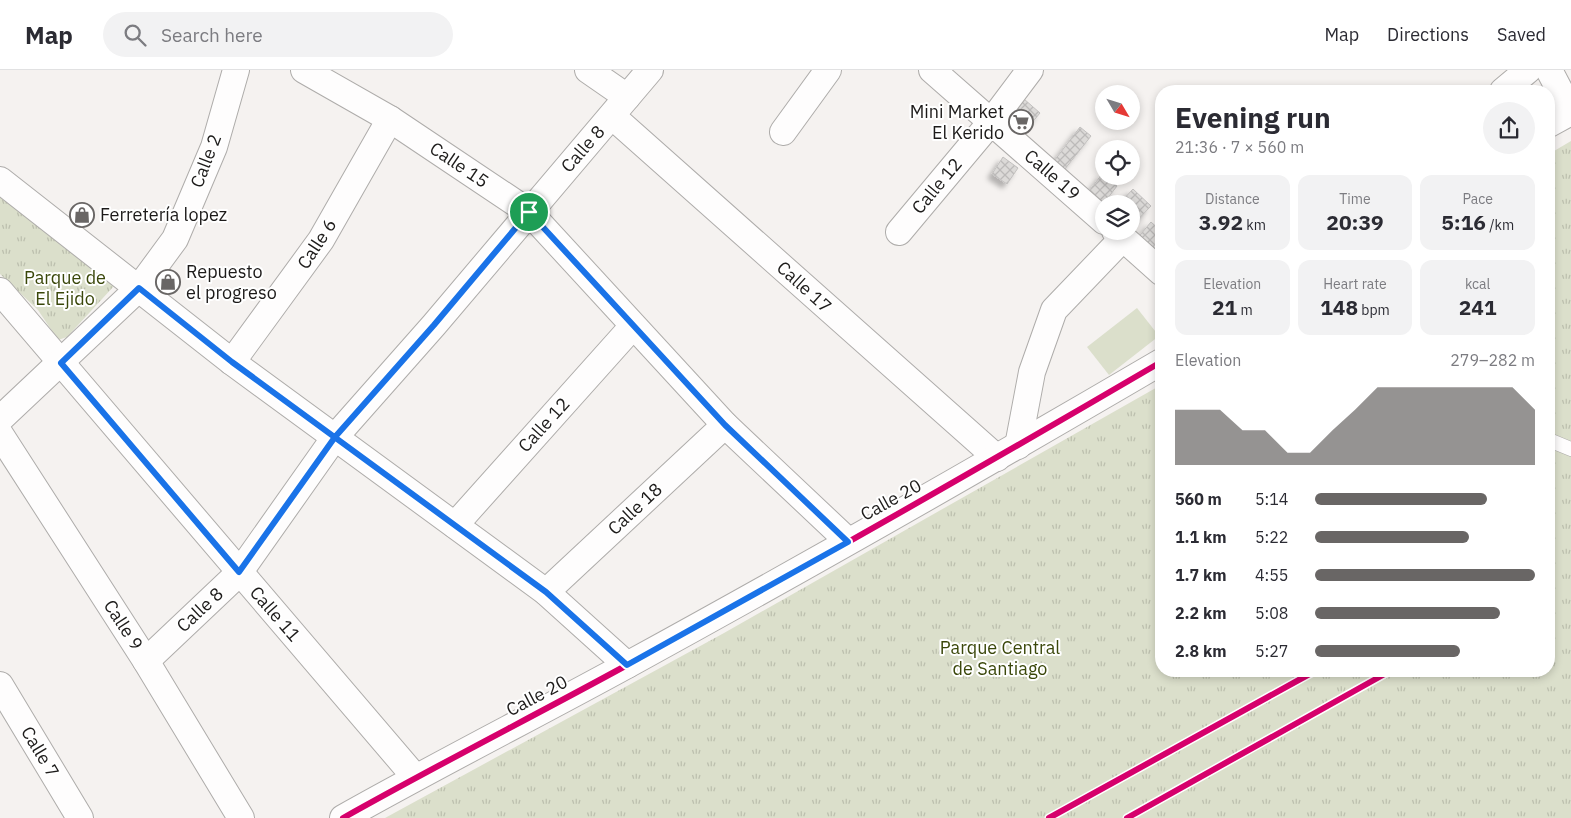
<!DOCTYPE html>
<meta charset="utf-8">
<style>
:root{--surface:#fff;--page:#f2f2f3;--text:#2b2b33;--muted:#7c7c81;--line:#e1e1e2;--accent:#696665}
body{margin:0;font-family:"IBM Plex Sans",sans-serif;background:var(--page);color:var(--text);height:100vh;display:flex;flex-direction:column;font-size:19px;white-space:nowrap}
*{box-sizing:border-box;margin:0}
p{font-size:16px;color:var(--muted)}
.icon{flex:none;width:28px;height:28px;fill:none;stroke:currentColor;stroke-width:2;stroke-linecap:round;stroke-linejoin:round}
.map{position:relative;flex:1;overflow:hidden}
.panel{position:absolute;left:1155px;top:15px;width:400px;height:592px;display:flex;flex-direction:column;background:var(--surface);border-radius:20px;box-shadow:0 2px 8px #0003}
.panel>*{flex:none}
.needle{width:32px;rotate:128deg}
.buttons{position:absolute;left:1095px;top:15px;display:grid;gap:10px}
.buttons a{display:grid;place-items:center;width:45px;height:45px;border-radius:50%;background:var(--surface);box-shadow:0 2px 8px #0003;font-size:25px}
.pin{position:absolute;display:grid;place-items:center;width:42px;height:42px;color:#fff;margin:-21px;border:2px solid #fff;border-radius:50%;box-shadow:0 1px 5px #0007}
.round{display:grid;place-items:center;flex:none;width:52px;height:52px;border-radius:26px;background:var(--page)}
.head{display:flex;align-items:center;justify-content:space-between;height:85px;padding:0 20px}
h1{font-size:28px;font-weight:800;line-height:38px}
.stats{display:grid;grid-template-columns:repeat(3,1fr);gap:8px;height:85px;padding:5px 20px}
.stats div{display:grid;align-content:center;border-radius:12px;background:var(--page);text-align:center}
.stats b{font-size:21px;font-weight:800}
.stats small{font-size:14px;font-weight:400}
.stats p{font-size:14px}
.chart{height:140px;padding:10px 20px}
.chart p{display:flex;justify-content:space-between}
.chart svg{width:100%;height:90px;margin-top:5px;fill:var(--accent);opacity:.7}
ul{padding:0 20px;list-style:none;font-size:16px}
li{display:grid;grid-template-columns:80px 60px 1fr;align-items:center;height:38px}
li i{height:12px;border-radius:6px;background:var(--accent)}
header{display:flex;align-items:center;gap:30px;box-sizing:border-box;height:70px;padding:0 25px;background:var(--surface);border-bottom:1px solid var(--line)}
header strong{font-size:24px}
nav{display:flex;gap:28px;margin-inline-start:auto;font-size:18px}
.search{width:350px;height:45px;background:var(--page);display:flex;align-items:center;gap:12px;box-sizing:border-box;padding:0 18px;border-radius:28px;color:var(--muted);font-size:19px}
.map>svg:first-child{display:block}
</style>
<header>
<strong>Map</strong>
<div class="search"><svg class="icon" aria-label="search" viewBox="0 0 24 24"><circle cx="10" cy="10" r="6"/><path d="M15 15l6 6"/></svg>Search here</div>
<nav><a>Map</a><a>Directions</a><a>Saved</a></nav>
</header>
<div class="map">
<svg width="1571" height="748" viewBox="0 0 1571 748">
<defs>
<pattern id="park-tufts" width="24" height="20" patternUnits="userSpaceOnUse" patternTransform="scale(1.25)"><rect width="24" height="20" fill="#dbdfcb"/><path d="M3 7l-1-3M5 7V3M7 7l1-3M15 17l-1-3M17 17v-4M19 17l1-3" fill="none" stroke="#bcbfae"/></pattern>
<pattern id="building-cross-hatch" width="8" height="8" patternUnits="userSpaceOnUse" patternTransform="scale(1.25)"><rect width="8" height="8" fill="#dcdad8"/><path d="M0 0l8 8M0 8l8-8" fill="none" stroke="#bcbab9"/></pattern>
<filter id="shadow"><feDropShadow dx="-4.5" dy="4.5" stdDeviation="2.5" flood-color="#0004"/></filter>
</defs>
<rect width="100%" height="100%" fill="#f5f2f0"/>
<g fill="url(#park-tufts)">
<path d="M 1571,71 L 1571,748 L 385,748 L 724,563 L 1161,315 L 1161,601 L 1549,601 L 1549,84 Z"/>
<path d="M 0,124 L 114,216 L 67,267 L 58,270 L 38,240 L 0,204 Z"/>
</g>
<path fill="#dbdfcb" d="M 1137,238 L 1159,266 L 1109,305 L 1087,277 Z"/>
<g fill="url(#building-cross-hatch)" stroke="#c2c0bf" filter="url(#shadow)">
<path d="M 1024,29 L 1040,43 L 1021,66 L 1010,57 L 1010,47 Z"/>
<path d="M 1080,57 L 1091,66 L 1061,104 L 1051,95 Z"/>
<path d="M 1003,87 L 1018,98 L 1007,114 L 992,104 Z"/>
<path d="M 1102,104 L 1117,116 L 1101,137 L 1086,125 Z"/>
<path d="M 1133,119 L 1151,136 L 1131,157 L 1131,134 L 1119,134 Z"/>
<path d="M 1151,152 L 1161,161 L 1161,167 L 1149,182 L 1135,171 Z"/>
</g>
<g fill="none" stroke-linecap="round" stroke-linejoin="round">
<defs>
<path id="service" d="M 1549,370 L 1571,379"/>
<g id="minor">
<path d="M 304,0 L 390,49 L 529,142 L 725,355 L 848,471"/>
<path d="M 588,0 L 627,27"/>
<path d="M 932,0 L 1104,151"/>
<path d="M 1549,0 L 1571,42"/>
<path d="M 1503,21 L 1528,0"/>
<path d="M 612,46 L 997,388"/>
<path d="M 1549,54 L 1571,42"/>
<path d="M 783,62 L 828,0"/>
<path d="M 0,110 L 232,292 L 546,522 L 627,595"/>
<path d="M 1115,161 L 1161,202"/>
<path d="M 899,162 L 991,52 L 1030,0"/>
<path d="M 0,221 L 415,707"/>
<path d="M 232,292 L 321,170 L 390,49"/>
<path d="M 0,349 L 139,218 L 175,169 L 214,77 L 236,0"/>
<path d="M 0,364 L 146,591 L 241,748"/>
<path d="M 1018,376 L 1032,302 L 1054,240 L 1123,168"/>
<path d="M 455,455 L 633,256"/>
<path d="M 546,522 L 725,355"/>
<path d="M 146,591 L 239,503 L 335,367 L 434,255 L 650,0"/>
<path d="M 0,615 L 80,748"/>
<path d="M 343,748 C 437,695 534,646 629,594 C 808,496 985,395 1161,292"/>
</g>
</defs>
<use href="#service" stroke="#aeacaa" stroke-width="15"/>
<use href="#minor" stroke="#aeacaa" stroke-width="28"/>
<use href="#service" stroke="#fefdfd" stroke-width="14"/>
<use href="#minor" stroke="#fefdfd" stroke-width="26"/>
<defs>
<g id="cycleway">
<path d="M 343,748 C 437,695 534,646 629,594 C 808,496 985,395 1161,292"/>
<path d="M 1049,748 L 1315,601"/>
<path d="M 1127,748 L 1390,601"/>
</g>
</defs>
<use href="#cycleway" stroke="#fff" stroke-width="9"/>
<use href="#cycleway" stroke="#d6006c" stroke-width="6"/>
</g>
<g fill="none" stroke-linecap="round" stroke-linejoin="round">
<defs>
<path id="route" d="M 529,142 L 434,255 L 335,367 L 239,502 L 61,293 L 139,218 L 232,292 L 546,522 L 627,595 L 848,472 L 725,355 L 529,142"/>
</defs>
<use href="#route" stroke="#fff" stroke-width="10"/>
<use href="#route" stroke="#1a73e8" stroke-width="6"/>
</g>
<defs>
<symbol id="supermarket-ring" viewBox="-11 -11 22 22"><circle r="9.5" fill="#fff" stroke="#696665" stroke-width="1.5"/><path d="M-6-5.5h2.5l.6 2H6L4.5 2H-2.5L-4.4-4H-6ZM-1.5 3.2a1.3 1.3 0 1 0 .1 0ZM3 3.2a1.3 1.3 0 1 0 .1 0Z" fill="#696665"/></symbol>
<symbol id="shop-ring" viewBox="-11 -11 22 22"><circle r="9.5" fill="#fff" stroke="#696665" stroke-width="1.5"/><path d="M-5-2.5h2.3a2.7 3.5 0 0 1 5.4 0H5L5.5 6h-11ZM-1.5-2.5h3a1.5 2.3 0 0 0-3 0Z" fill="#696665"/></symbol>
</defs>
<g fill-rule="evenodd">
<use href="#supermarket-ring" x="1007" y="38" width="28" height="28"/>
<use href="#shop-ring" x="68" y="131" width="28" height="28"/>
<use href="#shop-ring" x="154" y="198" width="28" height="28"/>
</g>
<g text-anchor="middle" stroke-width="4" stroke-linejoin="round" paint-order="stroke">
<g font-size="18" fill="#1d1b1a" stroke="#fff" text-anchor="start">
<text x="1004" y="48" text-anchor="end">Mini Market<tspan x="1004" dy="21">El Kerido</tspan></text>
<text x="100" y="151">Ferretería lopez</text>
<text x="186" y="208">Repuesto<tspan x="186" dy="21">el progreso</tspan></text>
</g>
<g font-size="18" fill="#1d1b1a" stroke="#fff">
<text transform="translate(583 79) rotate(-49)" y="6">Calle 8</text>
<text transform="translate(206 91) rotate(-69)" y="6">Calle 2</text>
<text transform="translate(459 95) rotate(34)" y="6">Calle 15</text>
<text transform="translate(1052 105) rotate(41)" y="6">Calle 19</text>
<text transform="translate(937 116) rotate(-50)" y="6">Calle 12</text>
<text transform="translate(317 174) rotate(-57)" y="6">Calle 6</text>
<text transform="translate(804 217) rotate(42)" y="6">Calle 17</text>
<text transform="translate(544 355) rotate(-48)" y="6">Calle 12</text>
<text transform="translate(891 430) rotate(-29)" y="6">Calle 20</text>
<text transform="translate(635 439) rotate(-43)" y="6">Calle 18</text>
<text transform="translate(200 540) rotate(-43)" y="6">Calle 8</text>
<text transform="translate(275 544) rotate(49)" y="6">Calle 11</text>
<text transform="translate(123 555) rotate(57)" y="6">Calle 9</text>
<text transform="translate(537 626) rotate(-28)" y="6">Calle 20</text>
<text transform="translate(40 682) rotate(59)" y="6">Calle 7</text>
</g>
<g font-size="18" fill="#3a470a" stroke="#fff">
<text x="65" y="214">Parque de<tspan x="65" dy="21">El Ejido</tspan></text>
<text x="1000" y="584">Parque Central<tspan x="1000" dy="21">de Santiago</tspan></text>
</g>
</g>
</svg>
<div class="buttons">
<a><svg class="needle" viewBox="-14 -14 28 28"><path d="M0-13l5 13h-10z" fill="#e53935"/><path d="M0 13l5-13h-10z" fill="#7c7c81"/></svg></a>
<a><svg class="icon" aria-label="locate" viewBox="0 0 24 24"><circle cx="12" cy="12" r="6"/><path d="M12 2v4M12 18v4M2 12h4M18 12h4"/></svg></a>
<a><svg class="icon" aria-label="layers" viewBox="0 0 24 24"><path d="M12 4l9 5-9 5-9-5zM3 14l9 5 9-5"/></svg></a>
</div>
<div class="pin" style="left:529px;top:142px;background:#1e9e55"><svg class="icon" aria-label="arrive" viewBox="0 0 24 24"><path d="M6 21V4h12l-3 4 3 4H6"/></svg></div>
<section class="panel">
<div class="head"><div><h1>Evening run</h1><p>21:36 · 7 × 560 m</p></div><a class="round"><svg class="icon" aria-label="share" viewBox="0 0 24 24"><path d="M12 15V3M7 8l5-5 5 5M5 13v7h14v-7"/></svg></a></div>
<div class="stats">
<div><p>Distance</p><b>3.92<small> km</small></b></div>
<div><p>Time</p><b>20:39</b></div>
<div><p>Pace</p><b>5:16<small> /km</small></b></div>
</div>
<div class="stats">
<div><p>Elevation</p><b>21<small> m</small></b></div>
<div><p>Heart rate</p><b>148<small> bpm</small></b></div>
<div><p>kcal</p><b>241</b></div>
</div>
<div class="chart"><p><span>Elevation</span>279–282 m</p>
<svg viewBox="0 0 160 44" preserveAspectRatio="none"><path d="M0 44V17L10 17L20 17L30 27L40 27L50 38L60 38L70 27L80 17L90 6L100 6L110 6L120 6L130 6L140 6L150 6L160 17V44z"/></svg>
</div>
<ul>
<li><b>560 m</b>5:14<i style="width:78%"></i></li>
<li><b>1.1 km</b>5:22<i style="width:70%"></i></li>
<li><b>1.7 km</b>4:55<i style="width:100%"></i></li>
<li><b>2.2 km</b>5:08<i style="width:84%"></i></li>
<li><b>2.8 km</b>5:27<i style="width:66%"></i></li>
</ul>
</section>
</div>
